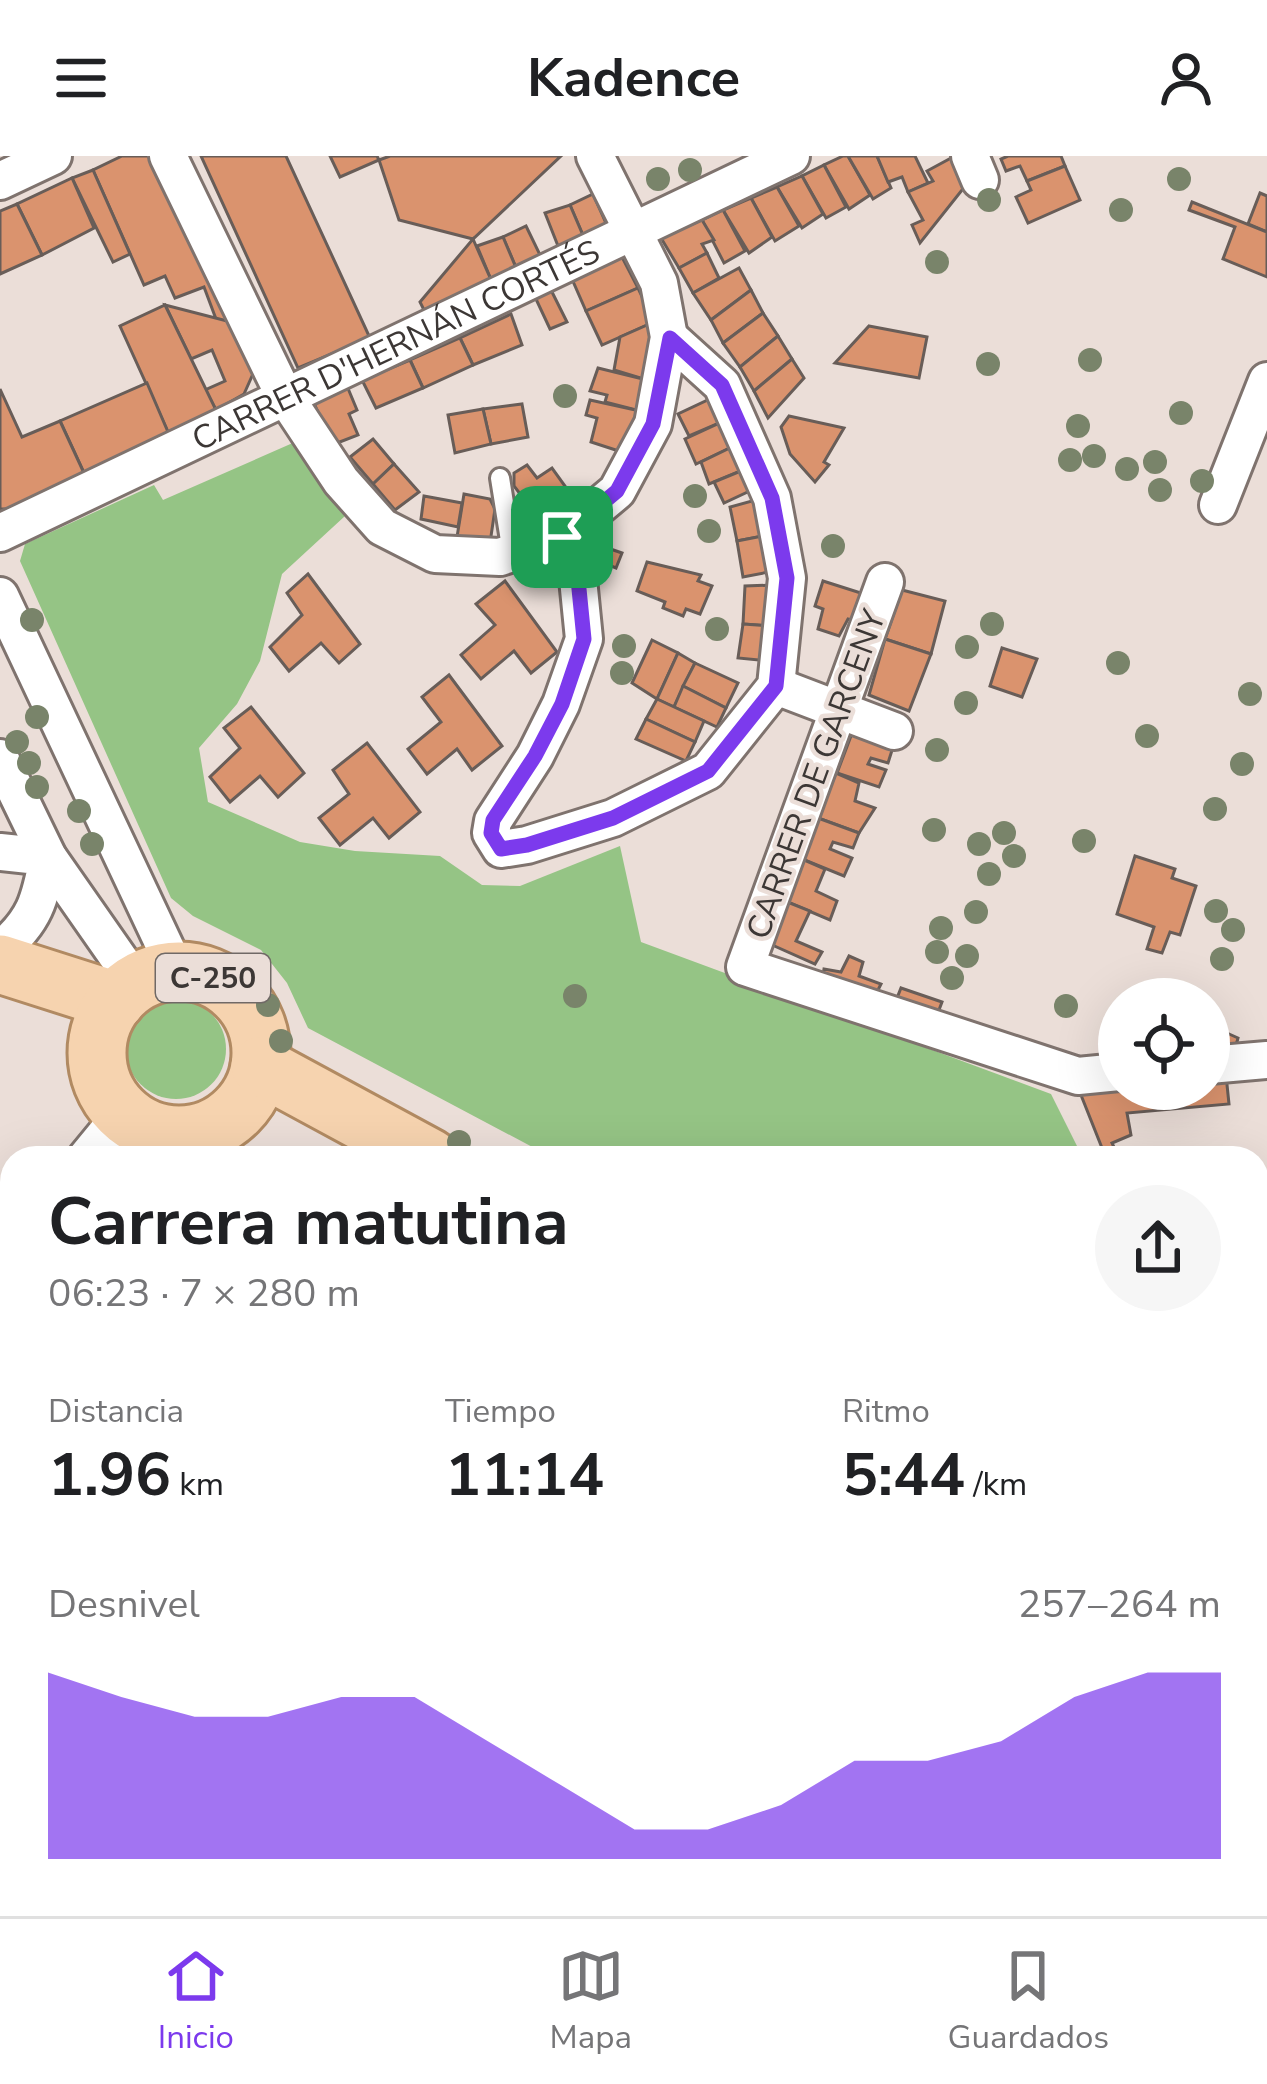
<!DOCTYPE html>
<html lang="es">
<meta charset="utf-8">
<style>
:root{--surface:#fff;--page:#f6f6f6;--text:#202124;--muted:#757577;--line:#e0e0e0;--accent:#7c3aed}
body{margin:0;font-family:"Nunito Sans",sans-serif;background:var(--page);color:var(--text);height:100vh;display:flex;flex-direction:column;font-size:45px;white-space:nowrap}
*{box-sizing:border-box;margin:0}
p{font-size:39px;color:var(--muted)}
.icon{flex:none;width:66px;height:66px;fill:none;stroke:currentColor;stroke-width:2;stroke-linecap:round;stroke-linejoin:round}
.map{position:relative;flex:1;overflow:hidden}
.sheet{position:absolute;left:0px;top:990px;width:1269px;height:771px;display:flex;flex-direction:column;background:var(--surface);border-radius:36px 36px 0 0;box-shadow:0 12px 48px #0002}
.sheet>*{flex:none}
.controls{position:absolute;left:1098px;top:822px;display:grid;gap:24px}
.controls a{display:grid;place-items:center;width:132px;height:132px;border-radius:50%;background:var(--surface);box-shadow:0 12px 48px #0002;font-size:60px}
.pin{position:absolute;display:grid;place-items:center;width:102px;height:102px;color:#fff;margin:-51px;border-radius:24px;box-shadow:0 6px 18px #0006}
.round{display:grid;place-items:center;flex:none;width:126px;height:126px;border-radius:63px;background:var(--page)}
.summary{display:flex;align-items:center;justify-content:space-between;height:204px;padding:0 48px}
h1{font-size:66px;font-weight:700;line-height:90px}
.metrics{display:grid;grid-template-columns:repeat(3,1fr);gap:18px;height:204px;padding:12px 48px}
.metrics div{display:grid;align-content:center}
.metrics b{font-size:60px;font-weight:700}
.metrics small{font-size:33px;font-weight:400}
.metrics p{font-size:33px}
.chart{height:336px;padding:24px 48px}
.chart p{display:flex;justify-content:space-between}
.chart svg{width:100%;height:216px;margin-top:12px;fill:var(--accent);opacity:.7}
header{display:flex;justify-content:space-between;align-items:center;height:156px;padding:0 48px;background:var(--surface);font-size:54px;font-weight:700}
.tabs{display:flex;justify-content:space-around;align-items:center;height:168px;border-top:3px solid var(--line);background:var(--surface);font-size:33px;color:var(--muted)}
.tabs a{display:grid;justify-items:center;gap:6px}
.tabs .active{color:var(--accent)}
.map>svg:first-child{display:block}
</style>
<header><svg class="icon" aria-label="menu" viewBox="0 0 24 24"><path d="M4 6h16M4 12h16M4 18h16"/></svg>Kadence<svg class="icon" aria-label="person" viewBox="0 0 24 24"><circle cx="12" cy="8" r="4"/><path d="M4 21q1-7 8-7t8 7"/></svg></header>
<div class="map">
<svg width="1267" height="1760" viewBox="0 0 1267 1760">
<rect width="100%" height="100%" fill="#ebded8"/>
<g fill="#95c485">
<path d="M 295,286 L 322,332 L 345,360 L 282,418 L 260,505 L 237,548 L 199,592 L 208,646 L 300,686 L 355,695 L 440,700 L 482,729 L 520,730 L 620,690 L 641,786 L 1051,938 L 1083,1002 L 553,1002 L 308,872 L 287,827 L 261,794 L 193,760 L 171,742 L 20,405 L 25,388 L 154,329 L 163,344 Z"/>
<circle cx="176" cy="893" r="50"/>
</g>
<g fill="#da936e" stroke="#685d58" stroke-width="3">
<path d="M 122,0 L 152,0 L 235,167 L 216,163 L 204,131 L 175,142 L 165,120 L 144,129 L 93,14 Z"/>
<path d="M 201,0 L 286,0 L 370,182 L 298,212 Z"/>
<path d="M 330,0 L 377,0 L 379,4 L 340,21 Z"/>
<path d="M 390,0 L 561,0 L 473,83 L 399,64 L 379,4 Z"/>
<path d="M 843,0 L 848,0 L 870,39 L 849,53 L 824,9 Z"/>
<path d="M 848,0 L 877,0 L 891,32 L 873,43 Z"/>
<path d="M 877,0 L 915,0 L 928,27 L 908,36 L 902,21 L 888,26 Z"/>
<path d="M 1008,0 L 1061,0 L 1065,10 L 1027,25 L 1020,10 L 1006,15 L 1001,3 Z"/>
<path d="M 953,1 L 966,29 L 920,87 L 912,69 L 923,64 L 908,36 L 933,25 L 927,15 Z"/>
<path d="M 824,9 L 846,51 L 826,62 L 802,20 Z"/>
<path d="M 1065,10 L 1080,44 L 1028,67 L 1016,41 L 1031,34 L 1027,25 Z"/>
<path d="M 93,14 L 130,98 L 113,106 L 72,22 Z"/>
<path d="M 802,20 L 823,58 L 802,72 L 777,31 Z"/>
<path d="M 72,22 L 94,72 L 42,99 L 17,48 Z"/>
<path d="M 777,31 L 799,70 L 775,85 L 751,42 Z"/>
<path d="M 1260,37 L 1267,40 L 1267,76 L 1248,68 Z"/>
<path d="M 593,38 L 609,74 L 585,84 L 570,49 Z"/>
<path d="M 751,42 L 772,81 L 749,97 L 723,54 Z"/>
<path d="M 1192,46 L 1267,76 L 1267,121 L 1223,103 L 1235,71 L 1189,54 Z"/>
<path d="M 17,48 L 42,99 L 0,118 L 0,55 Z"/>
<path d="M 570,49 L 585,84 L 560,95 L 545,57 Z"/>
<path d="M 723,54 L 745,95 L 724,107 L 702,64 Z"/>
<path d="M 702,64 L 714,84 L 702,88 L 707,97 L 679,112 L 661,82 Z"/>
<path d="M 526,70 L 542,103 L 517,114 L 503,81 Z"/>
<path d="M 503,81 L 517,114 L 492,126 L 477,90 Z"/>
<path d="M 473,83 L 492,126 L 425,156 L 420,146 Z"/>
<path d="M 707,97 L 719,122 L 693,137 L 679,112 Z"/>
<path d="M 622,101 L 638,132 L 586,155 L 572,123 Z"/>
<path d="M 739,112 L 751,134 L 711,164 L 693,137 Z"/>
<path d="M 638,132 L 654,166 L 602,189 L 586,155 Z"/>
<path d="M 551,134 L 567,166 L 550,173 L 535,141 Z"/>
<path d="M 751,134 L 763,157 L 723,187 L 711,164 Z"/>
<path d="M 165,149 L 235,167 L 256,211 L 244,238 L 216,254 L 205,234 L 225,225 L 212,194 L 191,203 Z"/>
<path d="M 165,149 L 216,254 L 168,276 L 120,170 Z"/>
<path d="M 763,157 L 778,180 L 740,211 L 723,187 Z"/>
<path d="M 511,158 L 522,189 L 473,209 L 460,182 Z"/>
<path d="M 654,166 L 647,224 L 614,214 L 620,181 Z"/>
<path d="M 869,170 L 927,181 L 919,222 L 835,207 Z"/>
<path d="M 778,180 L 792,203 L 754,235 L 740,211 Z"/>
<path d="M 460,182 L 473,209 L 423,232 L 410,204 Z"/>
<path d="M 792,203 L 804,222 L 768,262 L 754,235 Z"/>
<path d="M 410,204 L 423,232 L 376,252 L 362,224 Z"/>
<path d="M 598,212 L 647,224 L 640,255 L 605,246 L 607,239 L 590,235 Z"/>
<path d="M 147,227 L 168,276 L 84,317 L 60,265 Z"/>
<path d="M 347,230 L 357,254 L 349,258 L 358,279 L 332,289 L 314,247 Z"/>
<path d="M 0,233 L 22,281 L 60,265 L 84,317 L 10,353 L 0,353 Z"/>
<path d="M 712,242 L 724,265 L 689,280 L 678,258 Z"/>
<path d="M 590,244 L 640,255 L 628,298 L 591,286 L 597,262 L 586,259 Z"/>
<path d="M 522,248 L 528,281 L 491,288 L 483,253 Z"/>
<path d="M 483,253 L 491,288 L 455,297 L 448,259 Z"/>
<path d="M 789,260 L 844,272 L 824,306 L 829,309 L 815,326 L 790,298 L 781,271 Z"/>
<path d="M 724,265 L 736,289 L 696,308 L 685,283 Z"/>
<path d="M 373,283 L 394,308 L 373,328 L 350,301 Z"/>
<path d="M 736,289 L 748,312 L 709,328 L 701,306 Z"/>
<path d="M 394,308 L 419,336 L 395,354 L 373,328 Z"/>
<path d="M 527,309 L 537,322 L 552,312 L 575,344 L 543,368 L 514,330 L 514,317 Z"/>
<path d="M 748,312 L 756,332 L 724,347 L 714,326 Z"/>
<path d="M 464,338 L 490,343 L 495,353 L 490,387 L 457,381 Z"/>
<path d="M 424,340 L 462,347 L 458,371 L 421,363 Z"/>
<path d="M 759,343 L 768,379 L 737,385 L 730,351 Z"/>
<path d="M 768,379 L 774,415 L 743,421 L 737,385 Z"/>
<path d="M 596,388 L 622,397 L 616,412 L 591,402 Z"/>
<path d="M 647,406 L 701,419 L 698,425 L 712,430 L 700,458 L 686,453 L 683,460 L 663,452 L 665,446 L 637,435 Z"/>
<path d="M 308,418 L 360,488 L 339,507 L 321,487 L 289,515 L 270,491 L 302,459 L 287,437 Z"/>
<path d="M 505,425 L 557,496 L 531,517 L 514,495 L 481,523 L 461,499 L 495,469 L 476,448 Z"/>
<path d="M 823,425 L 864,438 L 856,465 L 848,463 L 839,480 L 818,473 L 823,453 L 815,450 Z"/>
<path d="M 774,429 L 770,470 L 743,468 L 745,430 Z"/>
<path d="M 902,434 L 945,445 L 931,498 L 885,483 Z"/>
<path d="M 743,468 L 770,470 L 769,505 L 738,502 Z"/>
<path d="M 885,483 L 931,498 L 909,555 L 869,539 Z"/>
<path d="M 652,484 L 678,497 L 657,543 L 632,527 Z"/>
<path d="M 1002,492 L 1037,503 L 1022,541 L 990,530 Z"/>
<path d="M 678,497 L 695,507 L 674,551 L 657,543 Z"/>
<path d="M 695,507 L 738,527 L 726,552 L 683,530 Z"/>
<path d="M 449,519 L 502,590 L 472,614 L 457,593 L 427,618 L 408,593 L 441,566 L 422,541 Z"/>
<path d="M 683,530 L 726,552 L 717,571 L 674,551 Z"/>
<path d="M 657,543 L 704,565 L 695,586 L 646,563 Z"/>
<path d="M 251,551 L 304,617 L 278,641 L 260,620 L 230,646 L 210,621 L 240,592 L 224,572 Z"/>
<path d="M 646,563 L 695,586 L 686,605 L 636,583 Z"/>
<path d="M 854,572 L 894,588 L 888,607 L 871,602 L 868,608 L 886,614 L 879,631 L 837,617 Z"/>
<path d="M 367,587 L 420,656 L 389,682 L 373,662 L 340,689 L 319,662 L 349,638 L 333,614 Z"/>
<path d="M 836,617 L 859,627 L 855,645 L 875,652 L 859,677 L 818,662 Z"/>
<path d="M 818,662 L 859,677 L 853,692 L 833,686 L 830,693 L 852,702 L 844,720 L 802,703 Z"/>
<path d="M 1135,700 L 1175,713 L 1172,722 L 1196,730 L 1180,779 L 1170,776 L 1162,797 L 1147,793 L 1154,771 L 1117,758 Z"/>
<path d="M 802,703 L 825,713 L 816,735 L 837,745 L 830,764 L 785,745 Z"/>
<path d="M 785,745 L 810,755 L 796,785 L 822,796 L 815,808 L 770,788 Z"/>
<path d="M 849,800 L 863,806 L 859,820 L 881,828 L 874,842 L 822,826 L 824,813 L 841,816 Z"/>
<path d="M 901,832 L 942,846 L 936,862 L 895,847 Z"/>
<path d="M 1209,869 L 1238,882 L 1235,893 L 1209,895 Z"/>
<path d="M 1226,919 L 1229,948 L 1127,957 L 1131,979 L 1112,987 L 1119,1002 L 1106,1002 L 1079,934 L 1209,933 L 1209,921 Z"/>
<path d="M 1267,1164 L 1267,1231 L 1260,1239 L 1257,1168 Z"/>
<path d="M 12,1317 L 12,1391 L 0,1419 L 0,1342 Z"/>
</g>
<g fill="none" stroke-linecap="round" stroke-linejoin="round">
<defs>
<path id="service" d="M 500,322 L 512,397"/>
<g id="minor">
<path d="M 168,0 L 284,239 L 341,325 L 382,371 L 435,398 L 500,401 L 562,381 L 617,335 L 653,268 L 669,181 L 659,127 L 595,0"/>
<path d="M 970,0 L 980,24"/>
<path d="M 0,25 L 53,0"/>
<path d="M 1218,349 L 1267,225"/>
<path id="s1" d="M 0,377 L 791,0"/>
<path d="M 562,381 L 578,423 L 584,483 L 561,548 L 535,600 L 493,665 L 491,677 L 501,693 L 527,689 L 613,662 L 708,615 L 776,530 L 787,422 L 772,342 L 722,229 L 669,181"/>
<path d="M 885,426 L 745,811 L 1078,920 L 1119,916"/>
<path d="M 0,440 L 176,814"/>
<path d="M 776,530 L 894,575"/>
<path d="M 0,602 L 48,701 L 136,827"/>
<path d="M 0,696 L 48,701 C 40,744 35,765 0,794"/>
<path d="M 1209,909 L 1267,904"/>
<path d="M 86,1002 L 123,957"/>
<path d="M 0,1093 L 12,1081"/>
<path d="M 1257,1269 L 1267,1258"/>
<path d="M 960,1760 L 968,1749"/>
</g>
<g id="primary">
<path d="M 0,808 L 116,845"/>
<circle cx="179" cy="897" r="82"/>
<path d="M 260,910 L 430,1002"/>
<path d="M 1257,1420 L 1267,1426"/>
<path d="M 1257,1465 L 1267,1469"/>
</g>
</defs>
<use href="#service" stroke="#7f736e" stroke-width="24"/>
<use href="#minor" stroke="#7f736e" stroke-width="42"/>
<use href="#primary" stroke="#b18a62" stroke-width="63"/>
<use href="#service" stroke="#fff" stroke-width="18"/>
<use href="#minor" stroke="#fff" stroke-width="36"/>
<use href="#primary" stroke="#f6d3af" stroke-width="57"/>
</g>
<g fill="#79846a">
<circle cx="690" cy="14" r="12"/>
<circle cx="658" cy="23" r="12"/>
<circle cx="1179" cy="23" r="12"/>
<circle cx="989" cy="44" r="12"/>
<circle cx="1121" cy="54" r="12"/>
<circle cx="937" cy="106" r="12"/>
<circle cx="1090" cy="204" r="12"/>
<circle cx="988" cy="208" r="12"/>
<circle cx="565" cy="240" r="12"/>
<circle cx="1181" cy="257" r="12"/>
<circle cx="1078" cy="270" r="12"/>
<circle cx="1094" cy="300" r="12"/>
<circle cx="1070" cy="304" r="12"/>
<circle cx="1155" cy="306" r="12"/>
<circle cx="1127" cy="313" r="12"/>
<circle cx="1202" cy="325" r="12"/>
<circle cx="1160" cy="334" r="12"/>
<circle cx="695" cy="340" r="12"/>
<circle cx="709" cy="375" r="12"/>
<circle cx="833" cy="390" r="12"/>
<circle cx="32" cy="464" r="12"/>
<circle cx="992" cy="468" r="12"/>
<circle cx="717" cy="473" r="12"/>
<circle cx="624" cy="490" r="12"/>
<circle cx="967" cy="491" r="12"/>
<circle cx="1118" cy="507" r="12"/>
<circle cx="622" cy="517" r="12"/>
<circle cx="1250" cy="538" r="12"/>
<circle cx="966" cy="547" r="12"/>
<circle cx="37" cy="561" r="12"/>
<circle cx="1147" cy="580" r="12"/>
<circle cx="17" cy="586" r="12"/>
<circle cx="937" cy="594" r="12"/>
<circle cx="29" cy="607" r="12"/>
<circle cx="1242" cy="608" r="12"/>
<circle cx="37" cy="631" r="12"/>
<circle cx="1215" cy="653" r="12"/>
<circle cx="79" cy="655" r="12"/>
<circle cx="934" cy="674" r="12"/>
<circle cx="1004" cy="677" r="12"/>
<circle cx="1084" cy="685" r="12"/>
<circle cx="92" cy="688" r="12"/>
<circle cx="979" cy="688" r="12"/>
<circle cx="1014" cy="700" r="12"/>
<circle cx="989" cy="718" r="12"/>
<circle cx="1216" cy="755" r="12"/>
<circle cx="976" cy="756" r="12"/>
<circle cx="941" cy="772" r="12"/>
<circle cx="1233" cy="774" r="12"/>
<circle cx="937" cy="796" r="12"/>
<circle cx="967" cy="800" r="12"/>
<circle cx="1222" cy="803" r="12"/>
<circle cx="244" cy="815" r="12"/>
<circle cx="952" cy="822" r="12"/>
<circle cx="575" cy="840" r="12"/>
<circle cx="268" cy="849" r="12"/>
<circle cx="1066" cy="850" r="12"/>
<circle cx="281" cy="885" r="12"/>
<circle cx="459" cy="986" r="12"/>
</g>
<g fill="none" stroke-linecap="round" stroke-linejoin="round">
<defs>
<path id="route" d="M 670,182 L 722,229 L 772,342 L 787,422 L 776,530 L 708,615 L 613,662 L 527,689 L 501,693 L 491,677 L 493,664 L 535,600 L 562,548 L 584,483 L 578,423 L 562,381 L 617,335 L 653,268 Z"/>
</defs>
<use href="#route" stroke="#fff" stroke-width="24"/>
<use href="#route" stroke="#7c3aed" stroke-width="15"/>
</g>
<g text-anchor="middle" stroke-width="9" stroke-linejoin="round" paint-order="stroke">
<rect fill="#ebded8" stroke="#706966" stroke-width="3" x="156" y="798" width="114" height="48" rx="9"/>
<g font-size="30" font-weight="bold" fill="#3c3735">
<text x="213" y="832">C-250</text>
</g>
<g font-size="33" fill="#3c3735" stroke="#ebded8">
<text dy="12" stroke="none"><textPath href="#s1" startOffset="438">CARRER D'HERNÁN CORTÉS</textPath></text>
<text transform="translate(815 618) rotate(-70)" y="12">CARRER DE GARCENY</text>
</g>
</g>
</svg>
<div class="controls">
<a><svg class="icon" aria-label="locate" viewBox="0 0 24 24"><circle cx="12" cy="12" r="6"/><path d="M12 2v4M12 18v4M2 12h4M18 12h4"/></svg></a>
</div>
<div class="pin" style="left:562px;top:381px;background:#1e9e55"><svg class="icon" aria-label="arrive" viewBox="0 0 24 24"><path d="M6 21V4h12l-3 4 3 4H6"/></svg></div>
<section class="sheet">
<div class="summary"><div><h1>Carrera matutina</h1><p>06:23 · 7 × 280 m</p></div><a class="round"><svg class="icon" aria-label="share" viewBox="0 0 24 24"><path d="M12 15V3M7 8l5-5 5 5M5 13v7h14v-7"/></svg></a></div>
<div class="metrics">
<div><p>Distancia</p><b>1.96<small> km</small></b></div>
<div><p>Tiempo</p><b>11:14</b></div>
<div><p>Ritmo</p><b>5:44<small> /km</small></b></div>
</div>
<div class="chart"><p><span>Desnivel</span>257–264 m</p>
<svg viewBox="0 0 160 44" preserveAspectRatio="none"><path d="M0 44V6L10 11L20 15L30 15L40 11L50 11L60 20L70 29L80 38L90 38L100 33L110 24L120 24L130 20L140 11L150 6L160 6V44z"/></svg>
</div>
</section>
</div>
<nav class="tabs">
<a class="active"><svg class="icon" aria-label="home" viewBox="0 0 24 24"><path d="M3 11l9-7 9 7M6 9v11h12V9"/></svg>Inicio</a>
<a><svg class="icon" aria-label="map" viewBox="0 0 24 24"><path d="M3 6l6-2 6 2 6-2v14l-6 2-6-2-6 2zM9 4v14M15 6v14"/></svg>Mapa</a>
<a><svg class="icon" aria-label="saved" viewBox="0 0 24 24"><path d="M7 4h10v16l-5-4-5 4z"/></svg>Guardados</a>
</nav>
